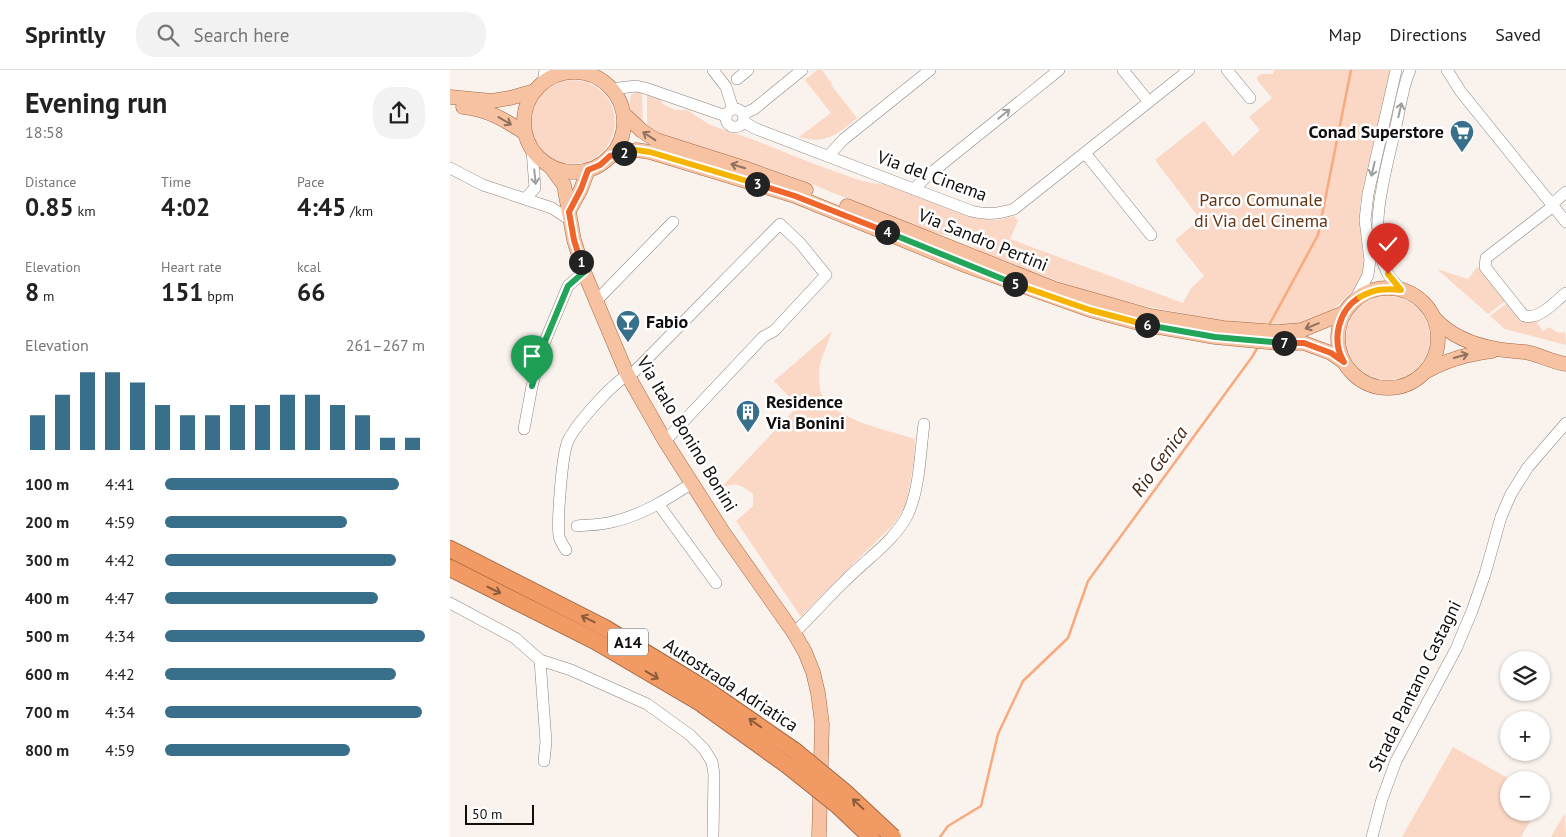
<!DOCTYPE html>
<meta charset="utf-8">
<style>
:root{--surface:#fff;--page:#f2f2f2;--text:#222;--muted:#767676;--line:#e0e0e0;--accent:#386f8a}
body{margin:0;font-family:"PT Sans",sans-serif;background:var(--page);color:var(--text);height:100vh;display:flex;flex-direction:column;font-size:19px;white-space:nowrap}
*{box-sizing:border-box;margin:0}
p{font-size:16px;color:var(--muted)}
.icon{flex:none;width:28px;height:28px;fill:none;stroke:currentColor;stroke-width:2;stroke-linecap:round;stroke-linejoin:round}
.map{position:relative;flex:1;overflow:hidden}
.side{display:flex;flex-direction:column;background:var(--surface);width:450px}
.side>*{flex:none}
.controls{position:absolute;left:1050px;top:581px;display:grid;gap:10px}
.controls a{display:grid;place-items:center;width:50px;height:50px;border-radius:50%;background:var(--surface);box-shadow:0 1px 4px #0004;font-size:25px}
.scale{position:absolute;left:15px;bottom:12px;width:69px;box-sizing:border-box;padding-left:5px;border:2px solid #100d0c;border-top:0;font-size:14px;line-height:18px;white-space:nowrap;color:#100d0c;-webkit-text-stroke:4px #fff;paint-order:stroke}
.pin{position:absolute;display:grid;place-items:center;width:42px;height:42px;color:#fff;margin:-51px -21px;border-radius:50% 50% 50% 0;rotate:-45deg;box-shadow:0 0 5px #0007}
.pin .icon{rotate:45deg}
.km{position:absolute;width:25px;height:25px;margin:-12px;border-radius:50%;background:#222;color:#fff;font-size:14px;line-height:25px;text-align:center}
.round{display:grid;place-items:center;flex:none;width:52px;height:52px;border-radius:20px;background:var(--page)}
.head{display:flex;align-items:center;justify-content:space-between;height:85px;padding:0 25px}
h1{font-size:28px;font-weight:800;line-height:38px}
.stats{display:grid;grid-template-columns:repeat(3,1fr);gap:8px;height:85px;padding:5px 25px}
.stats div{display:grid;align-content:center}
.stats b{font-size:25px;font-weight:800}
.stats small{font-size:14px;font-weight:400}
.stats p{font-size:14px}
.chart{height:140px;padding:10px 25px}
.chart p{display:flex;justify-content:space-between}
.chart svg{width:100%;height:90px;margin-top:5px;stroke:var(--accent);stroke-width:6}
ul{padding:0 25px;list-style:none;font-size:16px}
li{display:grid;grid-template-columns:80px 60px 1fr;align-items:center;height:38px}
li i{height:12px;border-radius:6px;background:var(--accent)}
header{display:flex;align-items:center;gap:30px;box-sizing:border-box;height:70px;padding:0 25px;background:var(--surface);border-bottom:1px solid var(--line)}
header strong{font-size:24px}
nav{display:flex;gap:28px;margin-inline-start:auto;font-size:18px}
.search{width:350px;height:45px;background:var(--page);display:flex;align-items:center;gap:12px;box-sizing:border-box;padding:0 18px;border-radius:20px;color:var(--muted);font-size:19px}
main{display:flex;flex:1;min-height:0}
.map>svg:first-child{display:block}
</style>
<header>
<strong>Sprintly</strong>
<div class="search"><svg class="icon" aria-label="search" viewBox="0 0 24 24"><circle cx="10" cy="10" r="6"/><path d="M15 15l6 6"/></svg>Search here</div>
<nav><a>Map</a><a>Directions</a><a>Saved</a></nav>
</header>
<main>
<section class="side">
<div class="head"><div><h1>Evening run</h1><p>18:58</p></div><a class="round"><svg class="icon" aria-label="share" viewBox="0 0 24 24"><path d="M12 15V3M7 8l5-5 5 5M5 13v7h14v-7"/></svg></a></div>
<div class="stats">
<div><p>Distance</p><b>0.85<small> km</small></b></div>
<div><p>Time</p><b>4:02</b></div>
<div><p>Pace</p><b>4:45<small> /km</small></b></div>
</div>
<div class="stats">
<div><p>Elevation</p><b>8<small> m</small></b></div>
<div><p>Heart rate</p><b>151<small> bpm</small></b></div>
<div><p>kcal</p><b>66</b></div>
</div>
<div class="chart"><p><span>Elevation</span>261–267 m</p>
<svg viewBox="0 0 160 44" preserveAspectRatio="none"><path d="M5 44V27M15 44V17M25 44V6M35 44V6M45 44V11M55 44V22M65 44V27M75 44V27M85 44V22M95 44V22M105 44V17M115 44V17M125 44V22M135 44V27M145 44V38M155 44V38"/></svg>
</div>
<ul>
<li><b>100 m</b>4:41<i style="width:90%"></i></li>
<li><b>200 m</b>4:59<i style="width:70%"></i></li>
<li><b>300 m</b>4:42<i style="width:89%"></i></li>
<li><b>400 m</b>4:47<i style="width:82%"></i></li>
<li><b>500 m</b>4:34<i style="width:100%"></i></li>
<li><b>600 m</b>4:42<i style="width:89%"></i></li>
<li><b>700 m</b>4:34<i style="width:99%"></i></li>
<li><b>800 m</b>4:59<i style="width:71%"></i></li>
</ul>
</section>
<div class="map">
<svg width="1116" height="767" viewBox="0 0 1116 767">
<rect width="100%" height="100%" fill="#faf2ed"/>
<g fill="#fad8c5">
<path d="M 367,0 L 372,0 L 382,14 L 381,15 L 407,48 C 388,64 376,75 349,67 L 381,43 L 355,10 Z"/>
<path d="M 824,0 L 940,0 L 910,134 L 911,166 L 914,194 L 913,201 L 908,216 L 885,238 L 871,247 L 855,253 L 838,255 L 821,253 L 807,254 L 766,250 L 695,236 L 628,219 L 529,181 C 517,170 502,165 486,164 L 364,115 L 314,97 L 253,78 L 213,68 L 197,56 L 197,23 L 210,29 L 213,34 L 225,40 L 237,40 L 260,55 L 299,68 L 367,95 L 406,109 L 421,113 L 435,114 L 529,149 L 548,150 L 564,146 L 568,151 L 560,169 L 733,233 L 741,218 L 754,206 L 725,170 L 750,149 L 705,90 L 754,51 L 783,86 L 810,60 L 799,47 L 822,28 L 807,10 L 807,7 L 811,4 L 823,4 Z"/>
<circle cx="123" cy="52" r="42"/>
<path d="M 188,21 L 192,22 L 193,54 C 184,45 177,39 181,25 Z"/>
<path d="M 1027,197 L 1057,230 L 1038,244 L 987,199 C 997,202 1007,206 1018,209 Z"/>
<circle cx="938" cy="268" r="42"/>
<path d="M 1060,231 L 1088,247 L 1090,250 L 1087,253 L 1093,261 L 1099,257 L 1108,263 L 1115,262 L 1116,275 L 1055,259 L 1040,246 Z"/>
<path d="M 382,261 C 378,274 370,289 369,302 C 369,308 369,320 372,325 C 385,350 440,361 465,369 L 464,391 L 456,435 L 450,445 L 443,455 L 404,493 L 397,502 L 374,523 L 351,547 L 286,451 L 303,436 L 303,424 C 288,412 281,411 266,423 L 348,336 L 324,311 Z"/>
<path d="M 1003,677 L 1061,710 L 1059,710 L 1059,742 L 1085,743 L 1071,767 L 952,767 Z"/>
<path d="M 1115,743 L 1116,767 L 1101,767 Z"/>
</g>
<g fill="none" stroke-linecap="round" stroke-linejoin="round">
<g stroke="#f8aa7c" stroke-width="2.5">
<path d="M 818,257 L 868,165 L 901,0"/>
<path d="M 490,767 L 498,756 L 531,736 L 548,664 L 573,611 L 618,568 L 638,511 L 802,287 L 809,275"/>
</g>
<defs>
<g id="minor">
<path d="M 130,0 L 135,3"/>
<path d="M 263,0 L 276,17 L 283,39"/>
<path d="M 673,0 L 699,32"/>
<path d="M 777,0 L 800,28"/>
<path d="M 997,0 L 1011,22 L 1116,152"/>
<path d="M 287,9 L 298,0"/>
<path d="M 93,13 L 95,0"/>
<path d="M 161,19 L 186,16 L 195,18 L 276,46"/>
<circle cx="285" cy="48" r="9"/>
<path d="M 293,44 L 304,39 L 352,0"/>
<path d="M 293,51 L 304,58 L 521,141 C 537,145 548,144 564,139 L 739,0"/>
<path d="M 635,83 L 701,165"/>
<path d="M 378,86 L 394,69 L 480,0"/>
<path d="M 0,98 L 33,115 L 102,138 L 120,150"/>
<path d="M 464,119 L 476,107 L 609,0"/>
<path d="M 75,129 L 85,118 L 82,80"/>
<path d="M 1101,135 L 1116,122"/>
<path d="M 1102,137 L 1036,188 L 1035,197 L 1074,246 C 1090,250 1104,232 1116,223"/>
<path d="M 951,220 C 947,214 940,209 937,202 C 916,163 936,101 945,60 C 950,40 952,18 960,0"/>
<path d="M 905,230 L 918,205 L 920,190 L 915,150 L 918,124 L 946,0"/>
<path d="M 146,231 L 223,152"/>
<path d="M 74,359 L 82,316 L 93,276 L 118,216 L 134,202"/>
<path d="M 209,435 L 266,513"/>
<path d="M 127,456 C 138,455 151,455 162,452 C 192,445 216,430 242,413"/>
<path d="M 116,480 C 113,475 110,471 109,466 C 107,451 112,383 118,371 C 126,354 167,307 184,302 L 330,154 L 350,173 L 376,205 L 324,261 L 313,267 L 215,371"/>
<path d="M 0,533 L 65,568 L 90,590 L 121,600 L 197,634 L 240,665 L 254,679 L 262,692 L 264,704 L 263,767"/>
<path d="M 344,563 C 362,546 377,528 395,511 C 415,490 445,471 458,444 C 470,417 470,383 474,354"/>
<path d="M 90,590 L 96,672 L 94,691"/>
<path d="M 922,767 L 932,729 L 946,691 L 1006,579 L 1022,541 L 1035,504 L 1051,447 L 1061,424 L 1078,397 L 1116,353"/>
</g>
<g id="major">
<circle cx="124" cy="52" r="50"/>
<path d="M 0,27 L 42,31 L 60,28 L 85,21"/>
<path d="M 13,37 C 37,39 55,50 75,63"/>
<path d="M 174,44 L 192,61 L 206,70 L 297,99 L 356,120"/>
<path d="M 160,86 L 186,80 L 200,82 L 345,126 L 517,196 L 640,240 L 692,254 L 765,267 L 827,273 L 854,273 L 881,283 L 894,292"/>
<path d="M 100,96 L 114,115 L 124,170 L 134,202 L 177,304 L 215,371 L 273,462 L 344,563 L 355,582 L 363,602 L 368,623 L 372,654 L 369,767"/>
<path d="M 397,136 L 605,219 L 700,246 L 773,258 L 828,262 L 852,260 L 894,243"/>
<path d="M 119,141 L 131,119 L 138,100"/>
<circle cx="938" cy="268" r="50"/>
<path d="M 985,249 C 1002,267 1023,275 1047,279 C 1056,281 1066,281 1075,282 C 1089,284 1100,292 1116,294"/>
<path d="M 977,301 C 998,289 1018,284 1042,281"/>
</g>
<g id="highway">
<path d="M 0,479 L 155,558 L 257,620 L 345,681"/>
<path d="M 0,498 L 147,572 L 249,632 L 337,695"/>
</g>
</defs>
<use href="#minor" stroke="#8a827e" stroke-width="12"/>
<use href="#major" stroke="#a36945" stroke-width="15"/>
<use href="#highway" stroke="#a36945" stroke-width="18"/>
<use href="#minor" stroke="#fff" stroke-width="11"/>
<use href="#major" stroke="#f7c2a1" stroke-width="14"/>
<use href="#highway" stroke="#f29a63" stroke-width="16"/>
<defs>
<g id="highway-bridge">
<path d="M 345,681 L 396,723 L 443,767"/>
<path d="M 337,695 L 387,735 L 421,767"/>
</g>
</defs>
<use href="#highway-bridge" stroke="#a36945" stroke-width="18" stroke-linecap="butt"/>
<use href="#highway-bridge" stroke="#f29a63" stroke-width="16"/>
</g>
<defs><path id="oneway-shaft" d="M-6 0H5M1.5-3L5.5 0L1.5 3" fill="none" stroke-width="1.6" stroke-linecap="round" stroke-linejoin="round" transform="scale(1.25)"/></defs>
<g stroke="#9f9e9e">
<use href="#oneway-shaft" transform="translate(950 40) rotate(-77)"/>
<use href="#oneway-shaft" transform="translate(554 44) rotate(-39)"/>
<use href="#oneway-shaft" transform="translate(923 99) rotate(103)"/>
<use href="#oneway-shaft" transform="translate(85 107) rotate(84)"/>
</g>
<g stroke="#8f715e">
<use href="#oneway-shaft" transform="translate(55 51) rotate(31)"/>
<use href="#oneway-shaft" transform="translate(199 66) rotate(-147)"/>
<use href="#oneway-shaft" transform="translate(288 96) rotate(-163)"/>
<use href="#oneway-shaft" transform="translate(862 256) rotate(158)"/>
<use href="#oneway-shaft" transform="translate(1011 286) rotate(-16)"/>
</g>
<g stroke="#8c5b3c">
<use href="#oneway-shaft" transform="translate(44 520) rotate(26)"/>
<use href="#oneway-shaft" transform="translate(138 549) rotate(-153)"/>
<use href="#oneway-shaft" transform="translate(202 605) rotate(31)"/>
<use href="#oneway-shaft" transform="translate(305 653) rotate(-145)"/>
<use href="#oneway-shaft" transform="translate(408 734) rotate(-137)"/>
</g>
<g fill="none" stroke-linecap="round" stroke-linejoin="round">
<defs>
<path id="split-1" d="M 82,316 L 93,276 L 118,216 L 134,202 L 131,192"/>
<path id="split-2" d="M 131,192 L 124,170 L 119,142 L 131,119 L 138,100 L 150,95 L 160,86 L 174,83"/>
<path id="split-3" d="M 174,83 L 186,80 L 200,82 L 307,114"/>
<path id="split-4" d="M 307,114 L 345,126 L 437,162"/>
<path id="split-5" d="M 437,162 L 565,214"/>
<path id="split-6" d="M 565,214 L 640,240 L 697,255"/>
<path id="split-7" d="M 697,255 L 765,267 L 834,273"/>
<path id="split-8" d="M 834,273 L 854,273 L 881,283 L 894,292 C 881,271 888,240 910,227"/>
<path id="split-9" d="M 910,227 C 924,219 935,218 951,220 L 938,204"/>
</defs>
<use href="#split-1" stroke="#fff" stroke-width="10"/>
<use href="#split-2" stroke="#fff" stroke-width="10"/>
<use href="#split-3" stroke="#fff" stroke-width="10"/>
<use href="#split-4" stroke="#fff" stroke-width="10"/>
<use href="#split-5" stroke="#fff" stroke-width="10"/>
<use href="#split-6" stroke="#fff" stroke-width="10"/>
<use href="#split-7" stroke="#fff" stroke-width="10"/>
<use href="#split-8" stroke="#fff" stroke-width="10"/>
<use href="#split-9" stroke="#fff" stroke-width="10"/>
<use href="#split-1" stroke="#22a559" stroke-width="6"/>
<use href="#split-2" stroke="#f0652b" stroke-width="6"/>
<use href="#split-3" stroke="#f5b400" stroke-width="6"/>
<use href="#split-4" stroke="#f0652b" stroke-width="6"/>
<use href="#split-5" stroke="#22a559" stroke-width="6"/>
<use href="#split-6" stroke="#f5b400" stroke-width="6"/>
<use href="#split-7" stroke="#22a559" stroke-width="6"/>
<use href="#split-8" stroke="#f0652b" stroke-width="6"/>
<use href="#split-9" stroke="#f5b400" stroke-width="6"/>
</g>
<defs>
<symbol id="supermarket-pin" viewBox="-11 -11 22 30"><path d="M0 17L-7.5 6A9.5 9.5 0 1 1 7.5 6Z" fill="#386f8a" stroke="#fff"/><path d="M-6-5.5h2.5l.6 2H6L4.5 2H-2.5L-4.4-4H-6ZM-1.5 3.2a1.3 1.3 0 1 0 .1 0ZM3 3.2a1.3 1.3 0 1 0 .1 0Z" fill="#fff"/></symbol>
<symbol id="bar-pin" viewBox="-11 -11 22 30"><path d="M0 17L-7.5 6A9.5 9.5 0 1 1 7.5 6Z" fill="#386f8a" stroke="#fff"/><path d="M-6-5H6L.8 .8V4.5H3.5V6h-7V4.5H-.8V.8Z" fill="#fff"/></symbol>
<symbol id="building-pin" viewBox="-11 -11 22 30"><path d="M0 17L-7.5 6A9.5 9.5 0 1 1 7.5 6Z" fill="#386f8a" stroke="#fff"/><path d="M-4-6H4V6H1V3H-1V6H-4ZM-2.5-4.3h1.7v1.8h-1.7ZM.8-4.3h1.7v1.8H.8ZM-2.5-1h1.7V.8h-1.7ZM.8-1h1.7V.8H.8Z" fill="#fff"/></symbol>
</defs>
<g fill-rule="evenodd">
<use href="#supermarket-pin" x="998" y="48" width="28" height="38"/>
<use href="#bar-pin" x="164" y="238" width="28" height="38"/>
<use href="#building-pin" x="284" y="328" width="28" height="38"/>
</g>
<g text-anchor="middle" stroke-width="5" stroke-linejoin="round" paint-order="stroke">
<rect fill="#fff" stroke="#585655" stroke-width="1" x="158" y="558.5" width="40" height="27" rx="4"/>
<g font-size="16" font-weight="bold" fill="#100d0c">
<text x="178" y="578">A14</text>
</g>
<g font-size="18" font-weight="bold" fill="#100d0c" stroke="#fff" text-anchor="start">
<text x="994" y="68" text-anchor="end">Conad Superstore</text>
<text x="196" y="258">Fabio</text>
<text x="316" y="338">Residence<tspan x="316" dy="21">Via Bonini</tspan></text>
</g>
<g font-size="18" fill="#100d0c" stroke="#fff">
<text transform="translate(482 106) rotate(20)" y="6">Via del Cinema</text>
<text transform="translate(533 170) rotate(22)" y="6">Via Sandro Pertini</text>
<text transform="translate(237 364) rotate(59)" y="6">Via Italo Bonino Bonini</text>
<text transform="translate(281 615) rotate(33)" y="6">Autostrada Adriatica</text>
<text transform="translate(965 616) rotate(-64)" y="6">Strada Pantano Castagni</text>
</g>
<g font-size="18" fill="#643311" stroke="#fff">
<text x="811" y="136">Parco Comunale<tspan x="811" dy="21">di Via del Cinema</tspan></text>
</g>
<g font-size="19" font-style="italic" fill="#462713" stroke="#fff">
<text transform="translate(709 391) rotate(-54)" y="7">Rio Genica</text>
</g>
</g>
</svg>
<div class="controls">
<a><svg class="icon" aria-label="layers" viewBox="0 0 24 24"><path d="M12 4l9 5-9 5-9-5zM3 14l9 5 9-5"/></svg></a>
<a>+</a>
<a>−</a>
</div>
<div class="scale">50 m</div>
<div class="pin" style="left:82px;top:316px;background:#1e9e55"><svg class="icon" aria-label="arrive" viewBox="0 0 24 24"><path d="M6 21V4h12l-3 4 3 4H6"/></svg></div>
<div class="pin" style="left:938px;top:204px;background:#d93025"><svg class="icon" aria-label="check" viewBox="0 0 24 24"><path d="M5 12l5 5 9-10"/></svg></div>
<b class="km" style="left:131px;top:192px">1</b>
<b class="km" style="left:174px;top:83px">2</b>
<b class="km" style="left:307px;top:114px">3</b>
<b class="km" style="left:437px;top:162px">4</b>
<b class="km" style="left:565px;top:214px">5</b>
<b class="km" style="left:697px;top:255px">6</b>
<b class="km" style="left:834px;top:273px">7</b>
</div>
</main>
